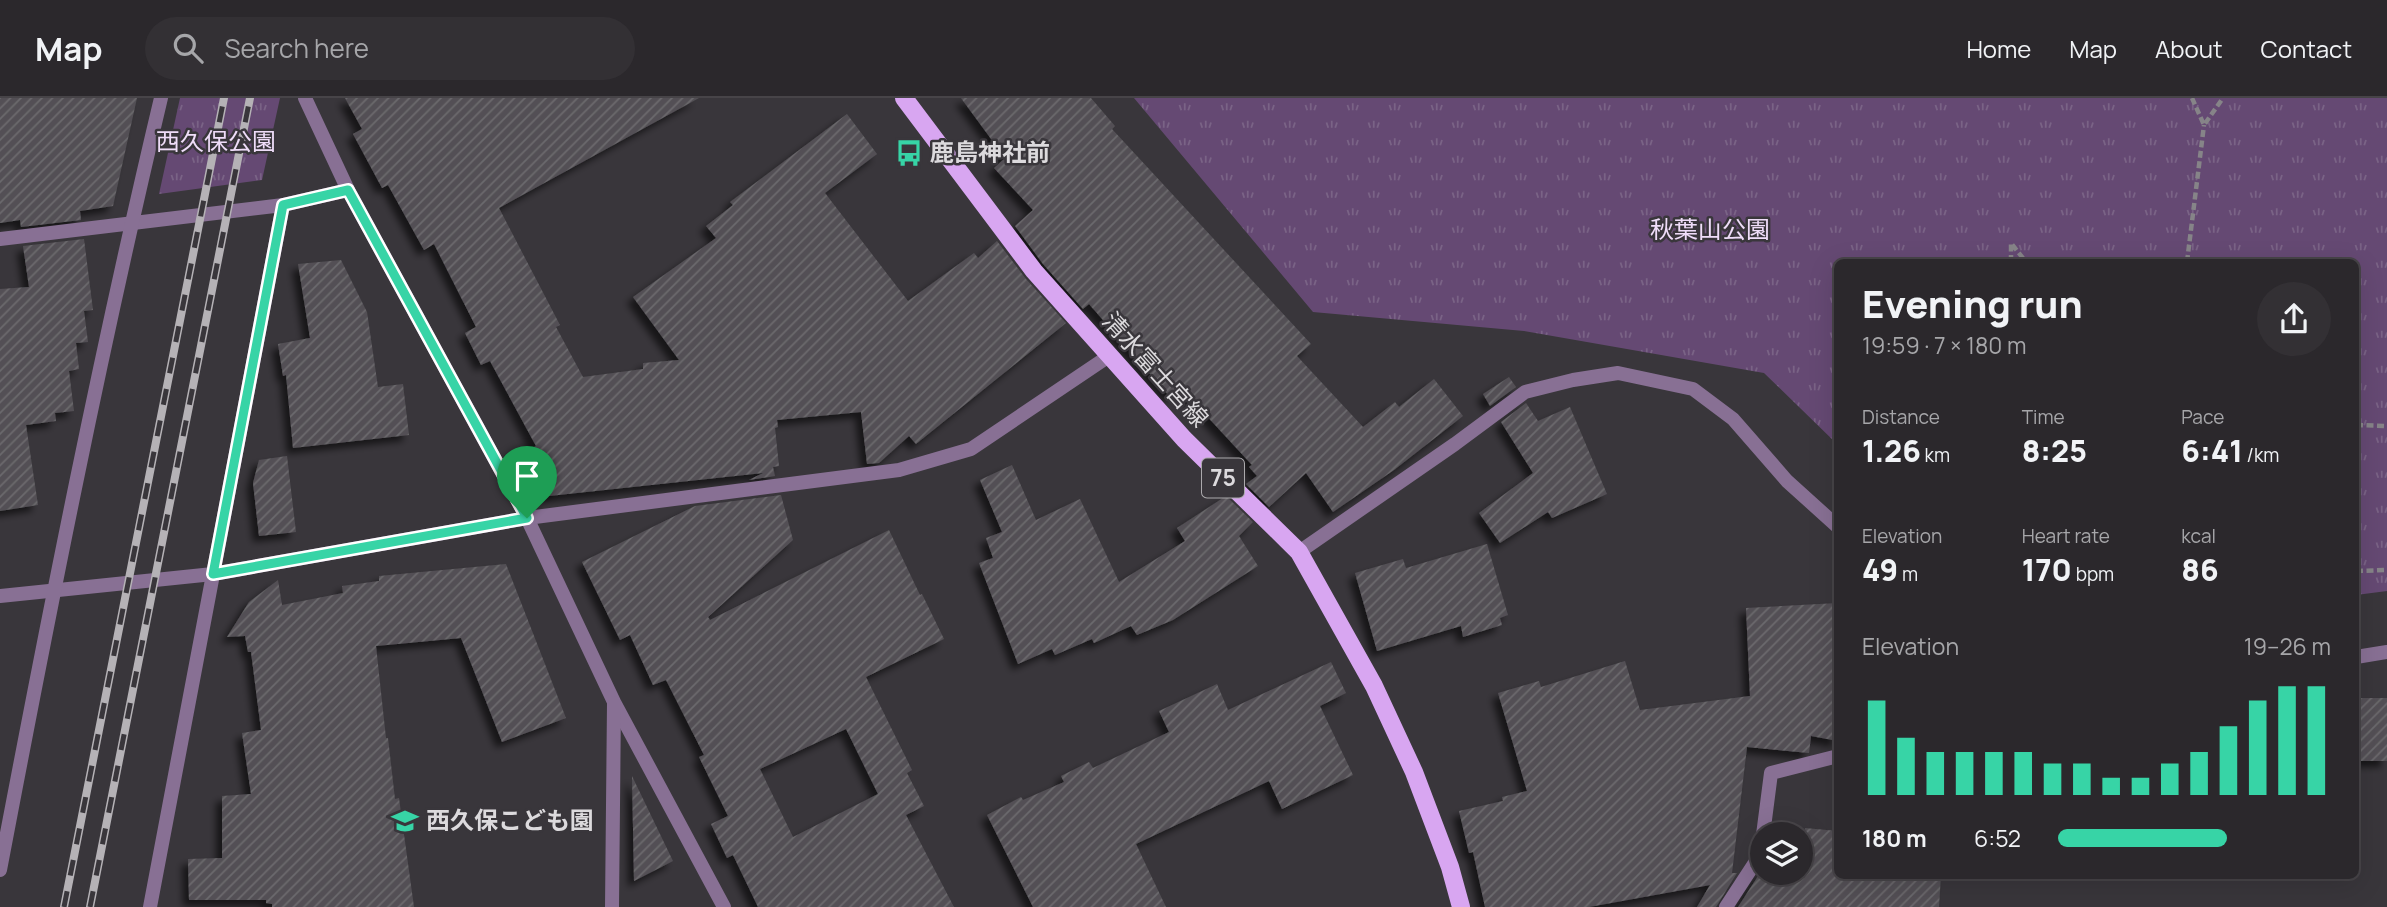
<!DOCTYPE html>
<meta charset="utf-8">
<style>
:root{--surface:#2b282c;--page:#333034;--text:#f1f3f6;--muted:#a6a6a9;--line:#474448;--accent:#37d4a6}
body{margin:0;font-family:Manrope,"Noto Sans JP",sans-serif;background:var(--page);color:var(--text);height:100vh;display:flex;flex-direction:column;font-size:26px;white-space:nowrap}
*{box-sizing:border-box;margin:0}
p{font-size:23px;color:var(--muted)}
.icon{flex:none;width:38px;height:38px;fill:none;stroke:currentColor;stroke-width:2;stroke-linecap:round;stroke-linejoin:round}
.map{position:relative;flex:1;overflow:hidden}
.panel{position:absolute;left:1834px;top:161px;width:525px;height:620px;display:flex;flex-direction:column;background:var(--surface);border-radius:10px;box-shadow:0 7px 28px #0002,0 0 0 2px var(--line)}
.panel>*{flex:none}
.fabs{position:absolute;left:1750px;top:724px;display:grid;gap:14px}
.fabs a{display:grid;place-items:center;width:63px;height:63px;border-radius:50%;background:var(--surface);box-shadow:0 7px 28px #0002,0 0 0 2px var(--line);font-size:35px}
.pin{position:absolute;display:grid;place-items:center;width:60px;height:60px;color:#fff;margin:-72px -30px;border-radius:50% 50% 50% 0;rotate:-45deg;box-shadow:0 0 7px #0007}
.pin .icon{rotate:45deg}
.round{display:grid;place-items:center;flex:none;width:74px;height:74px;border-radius:37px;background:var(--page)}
.summary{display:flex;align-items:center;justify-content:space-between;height:119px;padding:0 28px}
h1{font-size:38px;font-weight:800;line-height:52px}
.metrics{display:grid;grid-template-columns:repeat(3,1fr);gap:10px;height:119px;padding:7px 28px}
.metrics div{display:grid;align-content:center}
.metrics b{font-size:30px;font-weight:800}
.metrics small{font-size:19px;font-weight:400}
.metrics p{font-size:19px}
.chart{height:196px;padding:14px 28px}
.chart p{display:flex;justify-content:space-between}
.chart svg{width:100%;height:126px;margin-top:7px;stroke:var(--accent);stroke-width:6}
ul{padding:0 28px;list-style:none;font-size:23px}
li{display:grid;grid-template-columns:112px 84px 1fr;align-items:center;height:52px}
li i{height:18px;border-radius:9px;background:var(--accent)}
header{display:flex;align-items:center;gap:42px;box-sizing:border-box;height:98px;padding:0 35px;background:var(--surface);border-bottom:2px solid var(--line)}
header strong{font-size:33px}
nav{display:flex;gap:38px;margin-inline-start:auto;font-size:24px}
.search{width:490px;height:63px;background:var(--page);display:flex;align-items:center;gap:18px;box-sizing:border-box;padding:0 24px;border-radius:38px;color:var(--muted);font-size:26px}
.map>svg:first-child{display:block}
</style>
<header>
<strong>Map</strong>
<div class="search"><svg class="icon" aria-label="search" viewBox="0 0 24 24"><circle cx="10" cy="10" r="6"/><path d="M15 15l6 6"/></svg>Search here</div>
<nav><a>Home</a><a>Map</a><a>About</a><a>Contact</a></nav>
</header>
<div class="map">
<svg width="2387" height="809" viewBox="0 0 2387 809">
<defs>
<pattern id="park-tufts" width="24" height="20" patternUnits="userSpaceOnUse" patternTransform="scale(1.75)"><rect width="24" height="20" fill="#654973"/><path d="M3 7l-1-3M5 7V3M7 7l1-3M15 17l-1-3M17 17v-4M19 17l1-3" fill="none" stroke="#7a6386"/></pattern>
<pattern id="building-hatch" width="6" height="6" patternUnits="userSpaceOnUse" patternTransform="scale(1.75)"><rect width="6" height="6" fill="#535055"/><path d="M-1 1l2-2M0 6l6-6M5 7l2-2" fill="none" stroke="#6b696d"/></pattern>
<filter id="shadow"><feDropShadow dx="-6" dy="6" stdDeviation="3.5" flood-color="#0009"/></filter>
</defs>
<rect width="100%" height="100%" fill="#39363b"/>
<g fill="url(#park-tufts)">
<path d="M 180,0 L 280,0 L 262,82 L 159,96 Z"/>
<path d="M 1134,0 L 2387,0 L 2387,493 L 2356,497 L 2356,164 L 1838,164 L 1837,346 L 1764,275 L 1524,233 L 1313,214 Z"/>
</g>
<g fill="url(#building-hatch)" fill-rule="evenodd" filter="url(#shadow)">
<path d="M 0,0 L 137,0 L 113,108 L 80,113 L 81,122 L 21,129 L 20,122 L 0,125 Z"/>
<path d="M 345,0 L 699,0 L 499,110 L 560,227 L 556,229 L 583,279 L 643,271 L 643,265 L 679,262 L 633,199 L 716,140 L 706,128 L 733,107 L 730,104 L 847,16 L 877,56 L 825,95 L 908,203 L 974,155 L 978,160 L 997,143 L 1026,181 L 1066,225 L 916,346 L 909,338 L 879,365 L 867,366 L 861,314 L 777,322 L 778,329 L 775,330 L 779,368 L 773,369 L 775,378 L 749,382 L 763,375 L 549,398 L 532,386 L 517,358 L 536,348 L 490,263 L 481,267 L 465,235 L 476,229 L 434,146 L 424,152 L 388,87 L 382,90 L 353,36 L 362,31 Z"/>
<path d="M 961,0 L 1091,0 L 1115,28 L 1112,31 L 1311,246 L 1297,258 L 1363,329 L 1395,304 L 1399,309 L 1434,281 L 1463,318 L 1394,372 L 1333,414 L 1306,375 L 1269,409 L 1246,386 L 1257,378 L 1249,369 L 1252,367 L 1180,289 L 1170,299 L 1089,206 L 1083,211 L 1043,166 L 1015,128 L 1033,112 L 994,70 L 1005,60 Z"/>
<path d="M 84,141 L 93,212 L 84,213 L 88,244 L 76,245 L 79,271 L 69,273 L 74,313 L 55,315 L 56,323 L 26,327 L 38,407 L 0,413 L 0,191 L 29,189 L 23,148 Z"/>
<path d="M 341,162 L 367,214 L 378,289 L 403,286 L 409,337 L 293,350 L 286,277 L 283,278 L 278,246 L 310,240 L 298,166 Z"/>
<path d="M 1509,279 L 1516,289 L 1490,308 L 1483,296 Z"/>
<path d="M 1526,305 L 1538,323 L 1570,309 L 1607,396 L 1552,420 L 1548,414 L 1500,445 L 1479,415 L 1533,375 L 1501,324 Z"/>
<path d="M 287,358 L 296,434 L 259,438 L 253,385 L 259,362 Z"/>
<path d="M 1012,367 L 1036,422 L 1080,401 L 1119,484 L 1185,443 L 1177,430 L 1226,398 L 1253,424 L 1239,438 L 1258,468 L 1173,522 L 1137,537 L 1131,528 L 1094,545 L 1092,541 L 1055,557 L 1052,551 L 1018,566 L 979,465 L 993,460 L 986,440 L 1002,434 L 980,382 Z"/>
<path d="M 781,397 L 793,442 L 708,519 L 710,522 L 889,432 L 920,497 L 922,496 L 944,541 L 866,579 L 912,672 L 907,675 L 924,708 L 906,717 L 954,809 L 758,809 L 733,757 L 727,760 L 711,726 L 728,718 L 699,659 L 704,657 L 666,582 L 653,587 L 630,537 L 620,542 L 582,464 L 695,408 ZM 846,631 L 878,696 L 793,739 L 760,671 Z"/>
<path d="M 1487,446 L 1508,517 L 1500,520 L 1502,527 L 1463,539 L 1461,528 L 1377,553 L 1355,475 L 1403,461 L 1406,470 Z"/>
<path d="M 506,466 L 566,620 L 502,644 L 461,540 L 376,548 L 386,640 L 388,640 L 395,701 L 399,700 L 414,809 L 272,809 L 272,806 L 266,805 L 266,802 L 189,802 L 188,761 L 222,760 L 222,698 L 251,696 L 242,635 L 261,632 L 251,554 L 248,554 L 245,538 L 227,539 L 249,504 L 278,482 L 282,507 L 343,495 L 342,488 L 379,483 L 379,478 Z"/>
<path d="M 1838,505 L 1838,643 L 1811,638 L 1809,655 L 1747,649 L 1732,775 L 1737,775 L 1716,809 L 1697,809 L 1710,787 L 1589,809 L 1485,809 L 1473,754 L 1469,755 L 1459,713 L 1503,703 L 1502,699 L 1527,693 L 1498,595 L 1539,583 L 1541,589 L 1625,563 L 1640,612 L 1750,598 L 1746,510 Z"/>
<path d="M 1331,564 L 1346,595 L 1320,608 L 1353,677 L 1282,711 L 1269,683 L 1136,746 L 1166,809 L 1033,809 L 987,717 L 1021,699 L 1023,702 L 1064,684 L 1061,678 L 1089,664 L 1093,670 L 1169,634 L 1159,613 L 1217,586 L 1228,612 Z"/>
<rect x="2356" y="600" width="31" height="63"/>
<path d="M 632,678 L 673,763 L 634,783 Z"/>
<path d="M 1805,730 L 1838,733 L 1838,777 L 1941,777 L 1939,809 L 1738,809 L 1760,775 L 1801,775 Z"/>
</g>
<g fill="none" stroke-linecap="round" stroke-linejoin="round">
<g stroke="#868488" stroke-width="4.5" stroke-dasharray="7 3.5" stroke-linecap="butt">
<path d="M 2192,0 L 2204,27 L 2223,0"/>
<path d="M 2011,164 L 2011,145 L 2026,164"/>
<path d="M 2187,164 L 2204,27"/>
<path d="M 2356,327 L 2387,328"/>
<path d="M 2356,473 L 2387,472"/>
</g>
<g stroke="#887094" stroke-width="14">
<path d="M 305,0 L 348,92 L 527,420 L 614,604 L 724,809"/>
<path d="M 0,141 L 283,107 L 348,92"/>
<path d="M 1299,454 L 1455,346 L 1525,294 L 1573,282 L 1618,275 L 1693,291 L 1733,321 L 1787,383 L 1838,429"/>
<path d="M 0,498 L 213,476 L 527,420 L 899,372 L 971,351 L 1109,258"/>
<path d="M 2356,559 L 2387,554"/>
<path d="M 1763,737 L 1771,675 L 1838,658"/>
<path d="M 0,772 C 49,514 100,256 161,0"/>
<path d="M 150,809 L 283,107"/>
<path d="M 612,809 L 614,605"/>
<path d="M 1726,809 L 1760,757 L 1762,743"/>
</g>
<path stroke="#d8a6f1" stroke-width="18" d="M 904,0 L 1034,173 L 1184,341 L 1299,454 L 1374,588 L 1414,674 L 1450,769 L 1461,809"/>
<defs>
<g id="rail">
<path d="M 64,809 L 224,0"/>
<path d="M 90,809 L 250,0"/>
</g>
</defs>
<use href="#rail" stroke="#b5b2b6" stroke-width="8"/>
<use href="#rail" stroke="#39363b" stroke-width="5" stroke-dasharray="16" stroke-linecap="butt"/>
</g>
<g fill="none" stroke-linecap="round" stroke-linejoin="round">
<defs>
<path id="route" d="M 348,92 L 527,420 L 213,476 L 283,107 Z"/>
</defs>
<use href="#route" stroke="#fff" stroke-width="14"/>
<use href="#route" stroke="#37d4a6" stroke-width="9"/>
</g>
<defs>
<symbol id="bus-bare" viewBox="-9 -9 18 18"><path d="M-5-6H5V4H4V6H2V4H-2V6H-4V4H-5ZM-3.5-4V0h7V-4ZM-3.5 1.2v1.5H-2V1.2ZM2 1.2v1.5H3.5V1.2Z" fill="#37d4a6" stroke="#39363b" stroke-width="2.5" paint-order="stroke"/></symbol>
<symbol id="school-bare" viewBox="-9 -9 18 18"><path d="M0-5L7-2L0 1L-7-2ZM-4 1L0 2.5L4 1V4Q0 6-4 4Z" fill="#37d4a6" stroke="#39363b" stroke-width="2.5" paint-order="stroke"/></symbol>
</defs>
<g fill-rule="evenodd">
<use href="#bus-bare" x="890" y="36" width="38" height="38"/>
<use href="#school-bare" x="386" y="704" width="38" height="38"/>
</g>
<g text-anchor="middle" stroke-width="5" stroke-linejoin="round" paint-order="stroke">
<rect fill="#39363b" stroke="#aba9ac" stroke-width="2" x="1202" y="360.5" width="42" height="39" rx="5"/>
<g font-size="23" font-weight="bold" fill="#dcdadd">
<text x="1223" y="388">75</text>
</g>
<g font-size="24" fill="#efddf9" stroke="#39363b">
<text x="216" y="52">西久保公園</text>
<text x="1710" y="140">秋葉山公園</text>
</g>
<g font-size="24" font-weight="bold" fill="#dcdadd" stroke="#39363b" text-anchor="start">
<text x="930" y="63">鹿島神社前</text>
<text x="426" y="731">西久保こども園</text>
</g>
<g font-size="24" fill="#dcdadd" stroke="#39363b">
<text transform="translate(1155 272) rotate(48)" y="8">清水富士宮線</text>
</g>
</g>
</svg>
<div class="fabs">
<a><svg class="icon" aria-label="layers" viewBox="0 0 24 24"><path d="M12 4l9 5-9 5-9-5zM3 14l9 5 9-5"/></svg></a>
</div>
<div class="pin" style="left:527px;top:420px;background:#1e9e55"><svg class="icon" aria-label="arrive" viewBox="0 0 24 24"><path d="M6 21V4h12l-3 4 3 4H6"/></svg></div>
<section class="panel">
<div class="summary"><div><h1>Evening run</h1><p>19:59 · 7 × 180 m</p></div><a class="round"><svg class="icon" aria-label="share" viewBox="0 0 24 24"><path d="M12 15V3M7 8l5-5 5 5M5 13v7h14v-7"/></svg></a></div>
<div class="metrics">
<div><p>Distance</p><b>1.26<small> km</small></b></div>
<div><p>Time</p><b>8:25</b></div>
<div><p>Pace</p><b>6:41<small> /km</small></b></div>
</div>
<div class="metrics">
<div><p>Elevation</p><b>49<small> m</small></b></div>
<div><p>Heart rate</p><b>170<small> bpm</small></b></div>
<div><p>kcal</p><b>86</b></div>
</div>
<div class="chart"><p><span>Elevation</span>19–26 m</p>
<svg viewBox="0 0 160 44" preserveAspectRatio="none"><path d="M5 44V11M15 44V24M25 44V29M35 44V29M45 44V29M55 44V29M65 44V33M75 44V33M85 44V38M95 44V38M105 44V33M115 44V29M125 44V20M135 44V11M145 44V6M155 44V6"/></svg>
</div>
<ul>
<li><b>180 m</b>6:52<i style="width:62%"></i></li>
</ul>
</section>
</div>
